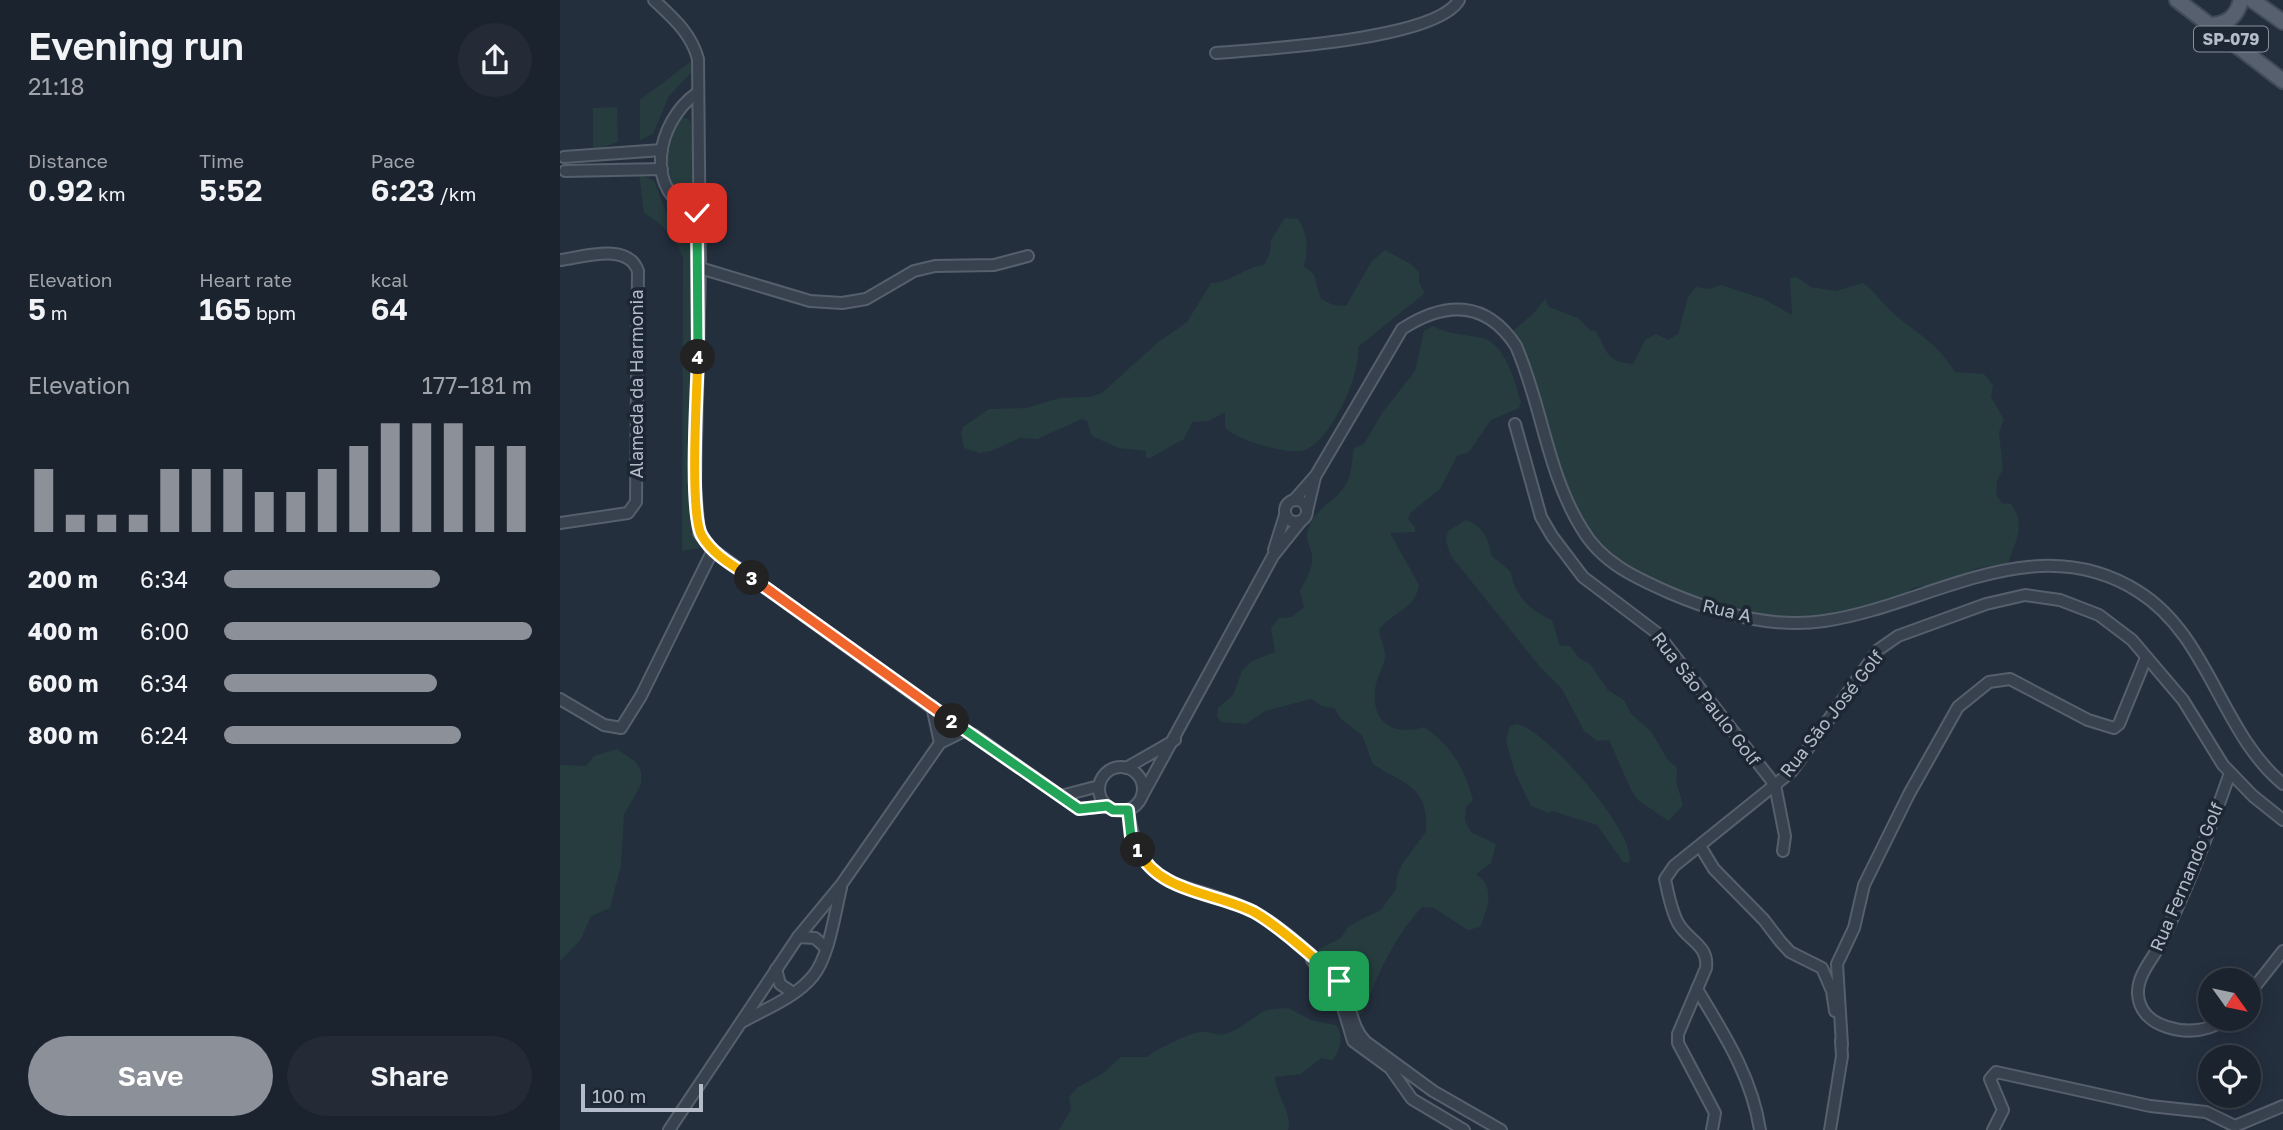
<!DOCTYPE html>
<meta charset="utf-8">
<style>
:root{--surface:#1b232e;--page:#242b36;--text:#f1f3f6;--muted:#a0a4aa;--line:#39404a;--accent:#8c9099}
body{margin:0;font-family:"Golos Text",sans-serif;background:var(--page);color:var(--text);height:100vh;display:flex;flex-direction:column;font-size:26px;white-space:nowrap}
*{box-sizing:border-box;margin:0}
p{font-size:23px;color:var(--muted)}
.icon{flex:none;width:38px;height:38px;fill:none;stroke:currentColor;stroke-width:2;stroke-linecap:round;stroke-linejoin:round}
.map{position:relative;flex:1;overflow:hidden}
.sheet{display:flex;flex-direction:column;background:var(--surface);width:560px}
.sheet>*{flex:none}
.needle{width:46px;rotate:123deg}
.tools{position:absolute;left:1638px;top:968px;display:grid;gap:14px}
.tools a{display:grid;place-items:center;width:63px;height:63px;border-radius:50%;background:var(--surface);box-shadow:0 4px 18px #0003,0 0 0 2px var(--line);font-size:35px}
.scale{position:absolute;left:21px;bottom:18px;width:122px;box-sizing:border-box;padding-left:7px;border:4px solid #b4bcc9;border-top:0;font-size:19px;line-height:24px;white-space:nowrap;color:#b4bcc9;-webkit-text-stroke:5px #1d2633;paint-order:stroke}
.pin{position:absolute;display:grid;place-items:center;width:60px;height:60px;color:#fff;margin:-30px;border-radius:14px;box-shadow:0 4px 10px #0006}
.km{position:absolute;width:35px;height:35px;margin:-18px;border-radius:50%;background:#222;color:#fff;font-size:19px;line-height:35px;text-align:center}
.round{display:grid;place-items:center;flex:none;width:74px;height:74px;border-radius:37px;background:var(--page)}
.overview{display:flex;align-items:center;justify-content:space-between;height:119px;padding:0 28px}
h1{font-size:38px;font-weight:600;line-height:52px}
.metrics{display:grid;grid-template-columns:repeat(3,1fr);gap:10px;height:119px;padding:7px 28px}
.metrics div{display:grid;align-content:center}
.metrics b{font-size:30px;font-weight:600}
.metrics small{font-size:19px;font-weight:400}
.metrics p{font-size:19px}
.chart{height:196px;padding:14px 28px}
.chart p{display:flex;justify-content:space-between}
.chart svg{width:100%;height:126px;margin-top:7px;stroke:var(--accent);stroke-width:6}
.cta{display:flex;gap:14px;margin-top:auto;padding:14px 28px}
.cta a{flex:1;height:80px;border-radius:42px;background:var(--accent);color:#fff;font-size:28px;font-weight:600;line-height:80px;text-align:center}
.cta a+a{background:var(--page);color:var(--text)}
ul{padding:0 28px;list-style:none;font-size:23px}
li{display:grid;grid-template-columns:112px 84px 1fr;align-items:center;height:52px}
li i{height:18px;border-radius:9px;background:var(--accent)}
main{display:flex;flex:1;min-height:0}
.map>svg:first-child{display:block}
</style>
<main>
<section class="sheet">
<div class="overview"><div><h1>Evening run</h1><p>21:18</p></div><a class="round"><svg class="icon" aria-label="share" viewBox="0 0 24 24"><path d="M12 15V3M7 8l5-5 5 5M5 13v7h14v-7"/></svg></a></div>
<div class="metrics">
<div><p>Distance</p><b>0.92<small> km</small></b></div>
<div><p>Time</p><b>5:52</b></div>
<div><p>Pace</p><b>6:23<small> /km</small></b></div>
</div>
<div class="metrics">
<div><p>Elevation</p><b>5<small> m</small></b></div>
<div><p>Heart rate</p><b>165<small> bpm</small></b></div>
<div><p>kcal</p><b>64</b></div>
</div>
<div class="chart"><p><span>Elevation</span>177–181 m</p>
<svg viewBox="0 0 160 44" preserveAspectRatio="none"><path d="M5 44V22M15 44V38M25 44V38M35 44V38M45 44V22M55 44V22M65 44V22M75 44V30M85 44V30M95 44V22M105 44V14M115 44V6M125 44V6M135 44V6M145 44V14M155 44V14"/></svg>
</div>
<ul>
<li><b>200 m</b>6:34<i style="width:70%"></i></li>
<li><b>400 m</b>6:00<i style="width:100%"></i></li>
<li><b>600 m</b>6:34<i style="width:69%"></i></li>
<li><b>800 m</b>6:24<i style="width:77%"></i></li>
</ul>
<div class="cta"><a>Save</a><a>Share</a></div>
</section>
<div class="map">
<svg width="1723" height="1130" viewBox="0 0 1723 1130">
<rect width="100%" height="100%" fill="#242f3e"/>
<g fill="#263c3f">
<path d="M 133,60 L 133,71 L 109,96 L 93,134 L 80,140 L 80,100 Z"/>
<path d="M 57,107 L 58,142 L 33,151 L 33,108 Z"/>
<path d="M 120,116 L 129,119 L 131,125 L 134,187 L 122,195 L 113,190 L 106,154 L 115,119 Z"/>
<path d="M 79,173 L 94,181 L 107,214 L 132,239 L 131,532 L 140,548 L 122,551 L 123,258 C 114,236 104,225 84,213 Z"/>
<path d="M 725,218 L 738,219 C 749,237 748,247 744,266 L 754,275 L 761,299 L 773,305 L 786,306 L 812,261 L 825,250 L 849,263 L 859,272 L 859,283 L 865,293 L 798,347 C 801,374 772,439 745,450 C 730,456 677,440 665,428 L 665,412 L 649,421 L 632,422 L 624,439 L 590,458 L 586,457 L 586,451 L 559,448 L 532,436 L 527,421 L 522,419 L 477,439 L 460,438 L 431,451 L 420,453 L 404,448 L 401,434 L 403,427 L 429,409 L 466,408 L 500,398 L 530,397 L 542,393 L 597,343 L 627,322 L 651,283 C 670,283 685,267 704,265 L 710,253 L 711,240 Z"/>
<path d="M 1237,277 L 1251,287 L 1276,291 L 1303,283 C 1316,292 1323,305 1335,315 C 1357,333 1379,345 1395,372 L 1424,374 L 1433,385 L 1431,397 L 1444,419 L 1439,432 L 1443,469 L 1437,481 L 1436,494 L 1442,503 L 1451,504 C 1466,524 1456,541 1448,563 L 1414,569 L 1405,575 L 1404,580 L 1352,588 L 1343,597 L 1285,614 L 1259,614 L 1223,625 L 1183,622 L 1071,571 L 1021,523 L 948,335 L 973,314 L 985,299 L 989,307 L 1018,318 L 1031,331 L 1035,330 C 1048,351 1045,362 1073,364 L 1085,340 L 1096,334 L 1108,340 L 1118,334 L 1128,297 L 1136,287 L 1149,289 L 1161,285 L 1204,299 L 1232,315 L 1230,278 Z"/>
<path d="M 873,326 C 889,335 905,334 922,338 C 945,343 955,382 961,402 L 959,408 L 931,420 L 909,452 L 897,456 L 880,489 L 850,513 L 848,519 L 855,527 L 855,532 L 830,533 L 859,585 C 855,610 832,612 819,630 C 820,639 826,650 825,657 C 824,666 818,675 816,684 C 809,720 831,737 864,727 C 892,746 904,768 913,800 L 906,807 L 905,821 L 911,832 L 936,844 L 931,863 L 916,874 C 936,889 928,906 920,927 L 908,930 L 874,908 L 862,907 C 833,939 818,973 803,1013 L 795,1018 C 788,1008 791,996 787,985 C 782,970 768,960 757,950 L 781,938 L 788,927 L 798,921 L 821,910 L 836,889 L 837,876 L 842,864 L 866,832 C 869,785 844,785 813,764 L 802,735 L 781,719 L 774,708 L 762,706 L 751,699 L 705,711 L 686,724 L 661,722 L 657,717 L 658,708 L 673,695 L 682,671 L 690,662 L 715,652 L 711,628 L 719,618 L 732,617 L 744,607 L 740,591 C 745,580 754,568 752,556 C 751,546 745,541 748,530 C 754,506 780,501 788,480 C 792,471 792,458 794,448 L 804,444 L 822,413 L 855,371 L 864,331 Z"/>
<path d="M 906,520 C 922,526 929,538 931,555 L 951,572 C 953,594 972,612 992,620 L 1000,646 L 1010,646 L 1019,658 L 1030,664 L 1048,690 L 1064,700 L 1071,714 L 1091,731 L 1107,759 L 1117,768 L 1116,781 L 1123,805 L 1109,821 L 1079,801 L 1072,792 L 1049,740 L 1037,741 L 1024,731 L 1002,689 L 980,667 L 891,556 L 886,541 L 888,531 Z"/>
<path d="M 957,724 C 985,728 1079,835 1069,863 L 1063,862 L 1037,825 L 992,811 L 988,813 L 971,806 L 955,773 L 946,741 L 950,726 Z"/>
<path d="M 57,749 L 76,762 L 81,772 L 81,784 L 64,815 L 61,865 L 50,908 L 31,916 L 21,939 L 0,961 L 0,765 L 26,766 L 34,756 Z"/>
<path d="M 728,1008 L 751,1020 L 776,1025 C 784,1038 781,1048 773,1060 L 761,1058 L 741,1074 L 715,1077 C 716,1096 733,1114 728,1130 L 499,1130 L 511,1110 L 509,1097 L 518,1087 L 542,1074 L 561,1057 L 587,1057 C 595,1050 631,1032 641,1032 C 652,1031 657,1037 668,1033 C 681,1029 689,1020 701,1013 C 707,1008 720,1009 728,1008 Z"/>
</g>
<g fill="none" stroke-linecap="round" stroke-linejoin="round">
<defs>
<g id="minor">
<path d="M 94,0 C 113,18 131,33 138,59 L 140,268 L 135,487 L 139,533 L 153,550 L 404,731"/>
<path d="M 656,53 C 703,49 876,40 899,0"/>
<path d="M 137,93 C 96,122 82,193 137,213"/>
<path d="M 4,157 L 102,150"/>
<path d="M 5,171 L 102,169"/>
<path d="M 0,260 C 24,257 68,242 78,271 L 76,502 L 68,513 L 0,523"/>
<path d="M 140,268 L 250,301 L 282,303 L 306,299 L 354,271 L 375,266 L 434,265 L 468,256"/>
<path d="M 955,424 L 981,517 L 992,536 L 1023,577 L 1097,633 L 1215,785 L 1225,836 L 1223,851"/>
<circle cx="736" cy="511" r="11"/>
<path d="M 734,500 L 756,475 L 842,329 C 885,301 926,300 956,346 C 982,405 987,473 1022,529 C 1042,563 1076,578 1110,593 C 1157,613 1212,629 1264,621 C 1369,606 1474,525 1579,592 C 1649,636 1661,733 1723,784"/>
<path d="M 747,511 L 755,477"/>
<path d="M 714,550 L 725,515"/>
<path d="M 0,699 L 44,725 L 61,728 L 81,696 L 153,550"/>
<path d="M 372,706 L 380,743"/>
<circle cx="561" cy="789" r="22"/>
<path d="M 566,768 L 615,740"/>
<path d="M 501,796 L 539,786"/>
<path d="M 582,796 L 713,556 L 741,521"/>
<path d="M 568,810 C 580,899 631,879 694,912 C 720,926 744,949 766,968 C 794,991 786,1023 806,1042 L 873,1091 L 941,1130"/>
<path d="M 1140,846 L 1154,869 L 1204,920 L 1220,941 L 1230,952 L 1262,968 L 1272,991 L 1275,1011"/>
<path d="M 238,937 L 255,938 L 266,948"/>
<path d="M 752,960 L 781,1001 L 793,1041 L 830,1068 L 852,1099 L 904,1130"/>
<path d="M 216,969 L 220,984 L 233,993"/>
<path d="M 1137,989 C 1164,1034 1192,1077 1200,1130"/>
<path d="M 1689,994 L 1723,951"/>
<path d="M 1668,1018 C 1649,1031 1629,1034 1607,1027 C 1591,1022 1579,1011 1578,994 C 1577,974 1594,958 1602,941 C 1628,887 1650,830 1670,773"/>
<path d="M 184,1021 C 207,1008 236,997 253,976 C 269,957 275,912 281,888"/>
<path d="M 1282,1045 L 1277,964 L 1294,928 L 1304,885 L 1349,794 L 1398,707 L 1429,682 L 1450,679 L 1528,720 L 1554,728 L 1559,724 L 1586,658"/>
<path d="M 109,1130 L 238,937 L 281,885 L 380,743 L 404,731 L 414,735 L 519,809 L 547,806"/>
<path d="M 1152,1130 L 1155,1113 L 1118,1043 L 1118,1034 L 1146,968 C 1149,945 1128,941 1118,923 C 1111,910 1108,893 1105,879 L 1114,866 L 1232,771 L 1318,650 L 1338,636 L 1426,604 L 1465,595 L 1500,600 L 1539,615 L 1572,640 L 1623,700 L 1663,765 L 1693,796 L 1723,820"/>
<path d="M 1270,1130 L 1282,1056 L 1281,1041"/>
<path d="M 1433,1130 L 1443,1110 L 1430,1079 L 1436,1072 L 1590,1106 L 1646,1112 L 1675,1126 L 1723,1106"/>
</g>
<g id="major">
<path d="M 1617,0 L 1723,81"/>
<path d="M 1692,0 L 1723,22"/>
<path d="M 1651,25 C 1668,24 1677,16 1681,0"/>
</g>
</defs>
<use href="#minor" stroke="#565f6c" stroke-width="14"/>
<use href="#major" stroke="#414a57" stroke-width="18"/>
<use href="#minor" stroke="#38414e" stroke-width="10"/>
<use href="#major" stroke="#56606e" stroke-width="14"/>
</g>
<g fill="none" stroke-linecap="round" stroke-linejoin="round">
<defs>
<path id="split-1" d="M 578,850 C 599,893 655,892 694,912 C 717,925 760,962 779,981"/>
<path id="split-2" d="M 392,721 L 519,809 L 547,806 L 553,810 L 568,810 L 571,837 L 578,850"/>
<path id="split-3" d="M 192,578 L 392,721"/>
<path id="split-4" d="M 138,357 C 137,389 129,515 142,536 C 153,555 174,566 192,578"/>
<path id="split-5" d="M 137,213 L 138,357"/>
</defs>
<use href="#split-1" stroke="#fff" stroke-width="14"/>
<use href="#split-2" stroke="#fff" stroke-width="14"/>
<use href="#split-3" stroke="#fff" stroke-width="14"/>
<use href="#split-4" stroke="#fff" stroke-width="14"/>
<use href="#split-5" stroke="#fff" stroke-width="14"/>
<use href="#split-1" stroke="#f5b400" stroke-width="9"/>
<use href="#split-2" stroke="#22a559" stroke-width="9"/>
<use href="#split-3" stroke="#f0652b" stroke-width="9"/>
<use href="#split-4" stroke="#f5b400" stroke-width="9"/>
<use href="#split-5" stroke="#22a559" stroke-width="9"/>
</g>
<g text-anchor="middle" stroke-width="7" stroke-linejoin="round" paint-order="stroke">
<rect fill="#1d2633" stroke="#878f9c" stroke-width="2" x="1634" y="26.5" width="74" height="25" rx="5"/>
<g font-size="16" font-weight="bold" fill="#b4bcc9">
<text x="1671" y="45">SP-079</text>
</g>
<g font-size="18" fill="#b4bcc9" stroke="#1d2633">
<text transform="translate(77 384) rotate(-90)" y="6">Alameda da Harmonia</text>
<text transform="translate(1167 611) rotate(13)" y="6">Rua A</text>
<text transform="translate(1146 699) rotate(52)" y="6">Rua São Paulo Golf</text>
<text transform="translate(1272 714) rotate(-52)" y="6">Rua São José Golf</text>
<text transform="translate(1627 877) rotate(-67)" y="6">Rua Fernando Golf</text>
</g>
</g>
</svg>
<div class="tools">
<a><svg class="needle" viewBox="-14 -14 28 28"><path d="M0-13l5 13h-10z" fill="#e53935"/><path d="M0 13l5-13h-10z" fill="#a0a4aa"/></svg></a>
<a><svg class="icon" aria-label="locate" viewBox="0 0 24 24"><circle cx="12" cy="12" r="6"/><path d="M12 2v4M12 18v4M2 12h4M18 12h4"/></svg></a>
</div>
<div class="scale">100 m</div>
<div class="pin" style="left:779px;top:981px;background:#1e9e55"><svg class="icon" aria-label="arrive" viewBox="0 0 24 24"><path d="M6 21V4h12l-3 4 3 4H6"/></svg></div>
<div class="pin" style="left:137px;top:213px;background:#d93025"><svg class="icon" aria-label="check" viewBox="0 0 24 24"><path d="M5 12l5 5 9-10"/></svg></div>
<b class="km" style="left:578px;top:850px">1</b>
<b class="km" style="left:392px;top:721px">2</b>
<b class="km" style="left:192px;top:578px">3</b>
<b class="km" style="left:138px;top:357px">4</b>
</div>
</main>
